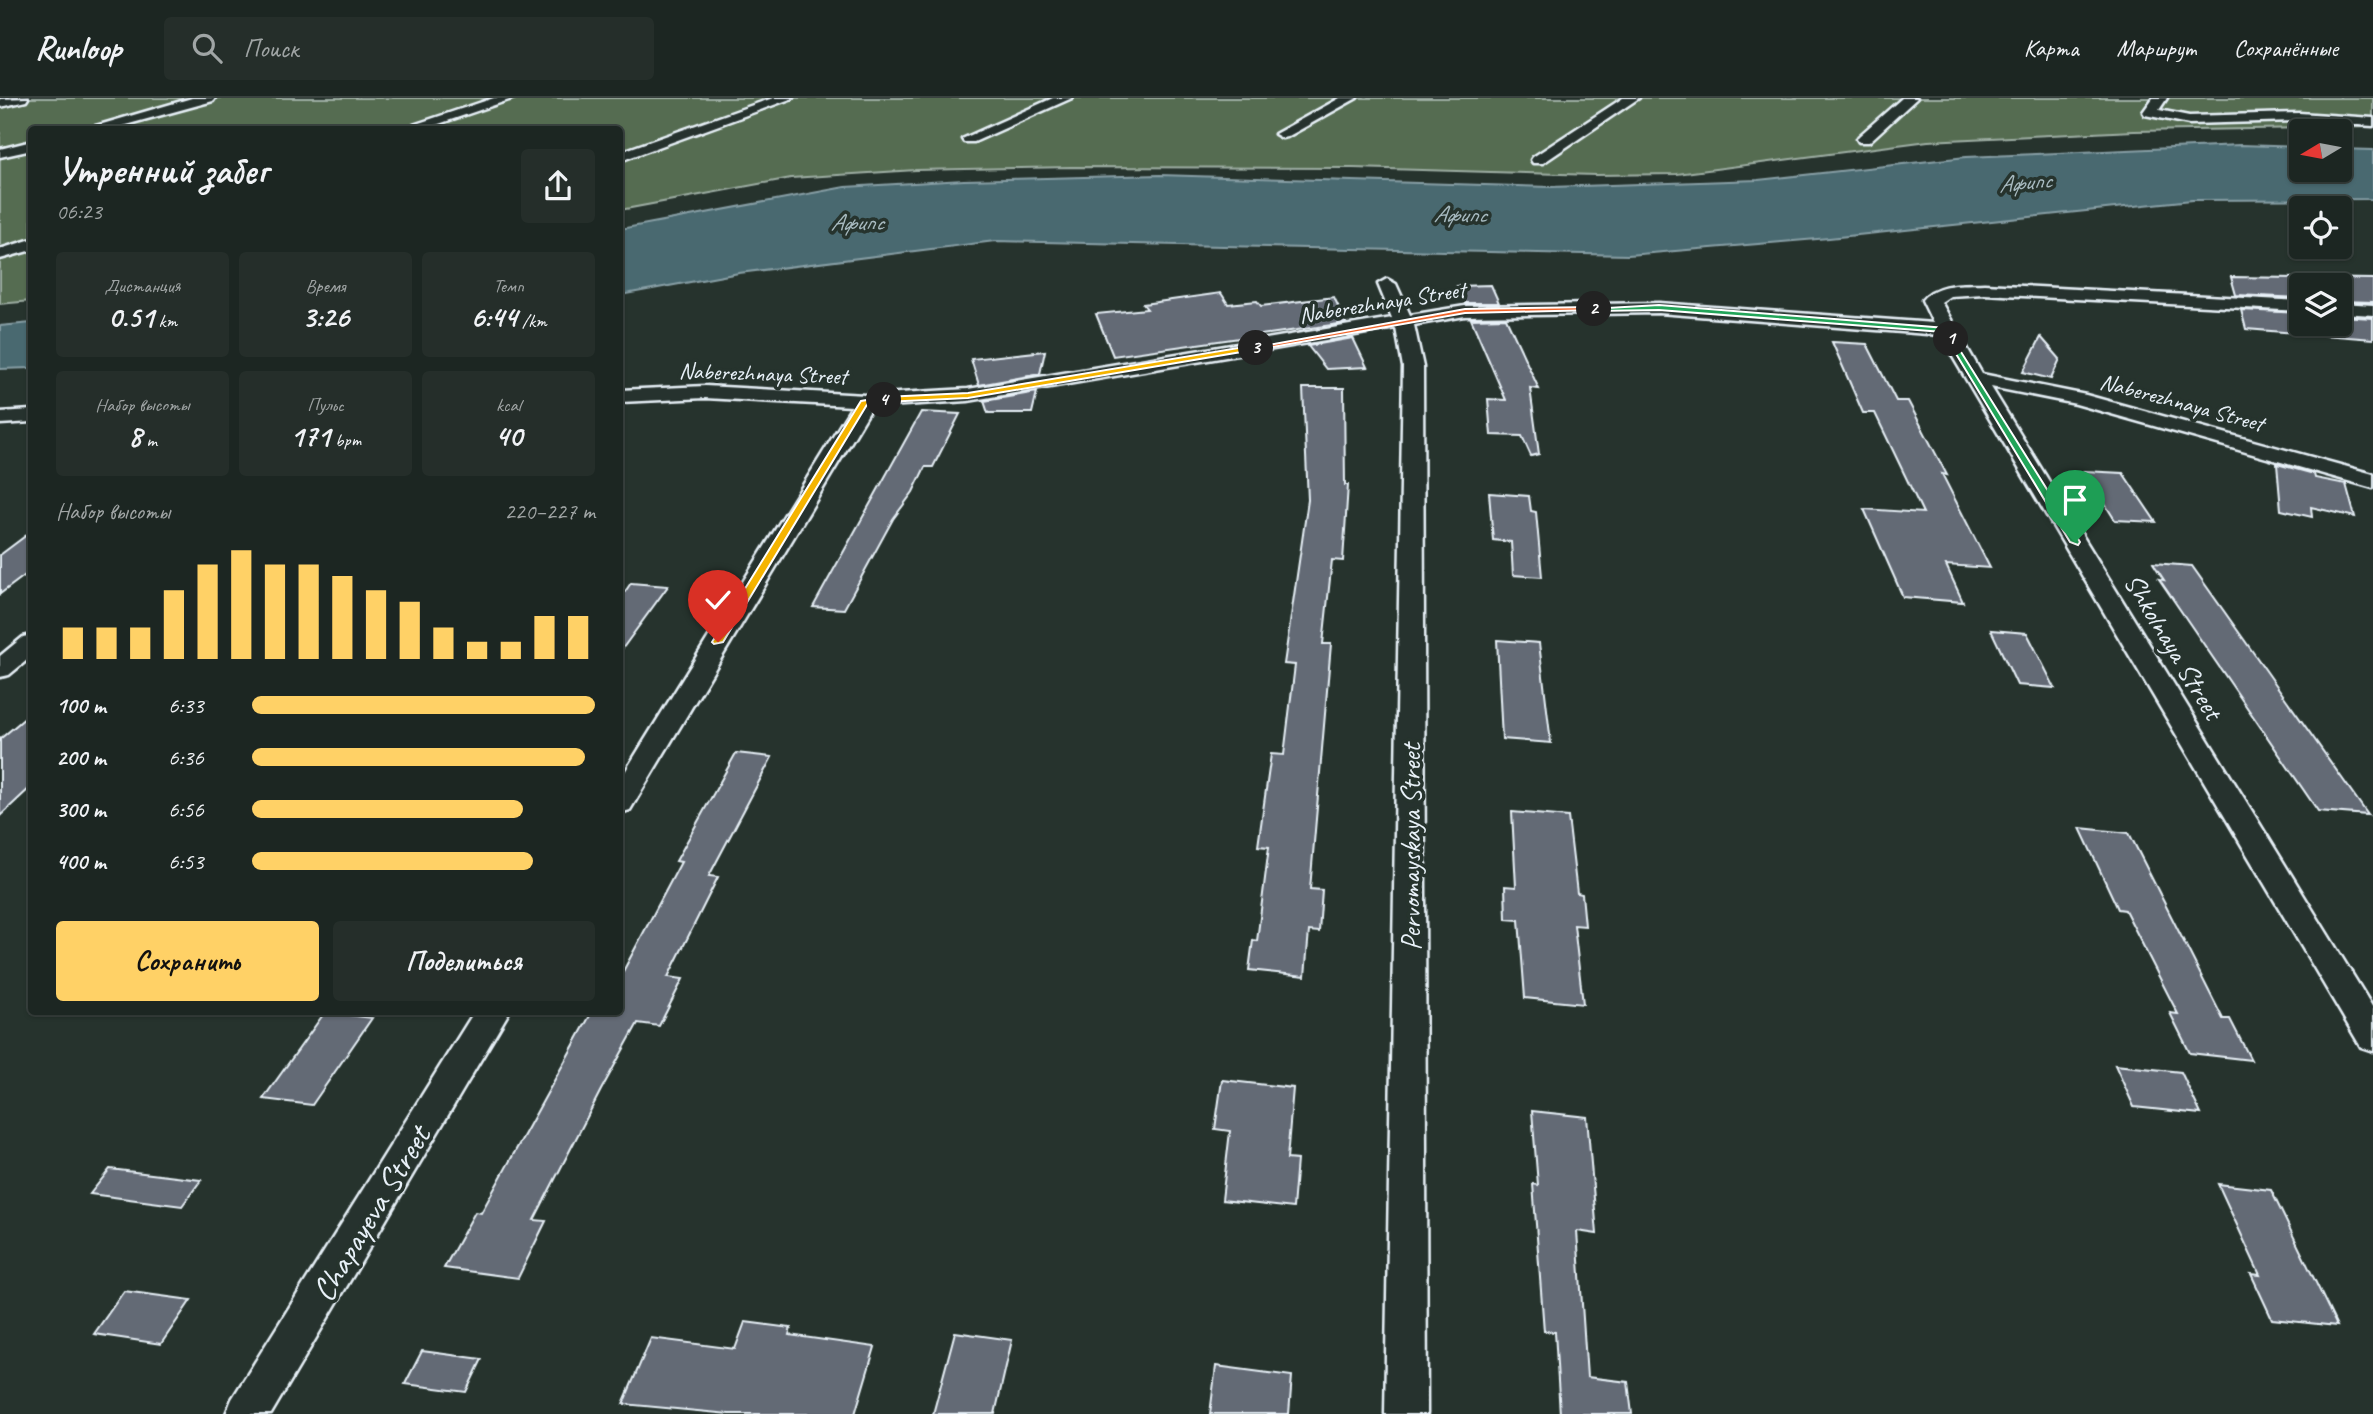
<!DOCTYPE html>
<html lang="ru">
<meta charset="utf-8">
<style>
:root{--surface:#1c2622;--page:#252e2a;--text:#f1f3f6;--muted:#a0a5a5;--line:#3a4340;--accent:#ffd166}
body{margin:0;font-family:Caveat,sans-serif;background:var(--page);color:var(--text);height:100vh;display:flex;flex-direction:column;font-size:26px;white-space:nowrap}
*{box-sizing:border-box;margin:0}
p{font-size:23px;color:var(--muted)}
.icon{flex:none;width:38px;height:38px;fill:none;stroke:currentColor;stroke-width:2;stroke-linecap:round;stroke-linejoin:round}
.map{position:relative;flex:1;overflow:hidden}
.panel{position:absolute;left:28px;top:28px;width:595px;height:889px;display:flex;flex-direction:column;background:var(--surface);border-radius:7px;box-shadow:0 2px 5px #0004,0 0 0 2px var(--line)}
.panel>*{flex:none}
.needle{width:46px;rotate:260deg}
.fabs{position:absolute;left:2289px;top:21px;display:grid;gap:14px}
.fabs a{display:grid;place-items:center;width:63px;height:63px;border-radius:7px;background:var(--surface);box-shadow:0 2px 5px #0004,0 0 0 2px var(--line);font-size:35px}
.pin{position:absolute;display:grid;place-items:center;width:60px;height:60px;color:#fff;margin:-72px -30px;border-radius:50% 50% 50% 0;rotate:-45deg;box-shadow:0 0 7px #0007}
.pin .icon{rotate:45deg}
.km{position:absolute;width:35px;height:35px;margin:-18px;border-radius:50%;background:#222;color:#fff;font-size:19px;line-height:35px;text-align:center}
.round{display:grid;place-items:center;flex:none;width:74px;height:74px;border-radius:7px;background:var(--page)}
.head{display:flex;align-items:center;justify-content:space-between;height:119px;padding:0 28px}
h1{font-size:38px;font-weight:700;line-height:52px}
.figures{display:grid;grid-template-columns:repeat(3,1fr);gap:10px;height:119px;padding:7px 28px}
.figures div{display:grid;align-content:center;border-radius:7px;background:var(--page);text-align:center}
.figures b{font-size:30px;font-weight:700}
.figures small{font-size:19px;font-weight:400}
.figures p{font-size:19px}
.chart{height:196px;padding:14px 28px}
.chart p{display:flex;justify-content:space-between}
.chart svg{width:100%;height:126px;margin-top:7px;stroke:var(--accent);stroke-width:6}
.cta{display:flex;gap:14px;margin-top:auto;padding:14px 28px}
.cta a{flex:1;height:80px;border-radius:7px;background:var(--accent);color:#111;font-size:28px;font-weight:700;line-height:80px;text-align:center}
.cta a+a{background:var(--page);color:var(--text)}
ul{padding:0 28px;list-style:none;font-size:23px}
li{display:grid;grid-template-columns:112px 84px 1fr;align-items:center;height:52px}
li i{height:18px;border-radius:9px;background:var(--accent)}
header{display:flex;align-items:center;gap:42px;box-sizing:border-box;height:98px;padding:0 35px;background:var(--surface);border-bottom:2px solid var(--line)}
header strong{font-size:33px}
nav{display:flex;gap:38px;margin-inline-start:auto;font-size:24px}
.search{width:490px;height:63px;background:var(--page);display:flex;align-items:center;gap:18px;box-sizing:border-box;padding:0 24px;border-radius:7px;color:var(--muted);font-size:26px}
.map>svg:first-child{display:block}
</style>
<header>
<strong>Runloop</strong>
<div class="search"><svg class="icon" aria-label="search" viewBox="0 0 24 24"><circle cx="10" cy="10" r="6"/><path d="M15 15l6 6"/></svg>Поиск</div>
<nav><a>Карта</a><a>Маршрут</a><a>Сохранённые</a></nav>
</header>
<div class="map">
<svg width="2373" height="1316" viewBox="0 0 2373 1316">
<rect width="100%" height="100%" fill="#26332d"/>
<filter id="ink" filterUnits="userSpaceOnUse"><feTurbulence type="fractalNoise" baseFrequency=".0143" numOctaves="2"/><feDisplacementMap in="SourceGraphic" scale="14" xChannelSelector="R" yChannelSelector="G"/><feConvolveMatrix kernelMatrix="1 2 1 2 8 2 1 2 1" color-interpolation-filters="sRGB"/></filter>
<g filter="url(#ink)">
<path fill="#556c51" stroke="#9eaea4" stroke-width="2" d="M 0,0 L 2373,0 L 2373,29 L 2134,33 L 1928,43 L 1677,76 L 1596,77 L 1353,70 L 1071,69 L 916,72 L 791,80 L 620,112 L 620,32 L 32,32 L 31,203 L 0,206 Z"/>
<g fill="#48696f" stroke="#889fa6" stroke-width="2">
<path d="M 2240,47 L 2301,49 L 2301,72 L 2340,72 L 2340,51 L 2373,52 L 2373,101 L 2192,102 L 1829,140 L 1628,157 L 995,143 L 739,175 L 620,197 L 620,131 L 845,89 L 964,82 L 1160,77 L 1551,89 L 1758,82 L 1966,59 Z"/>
<path d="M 31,225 L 31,270 L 0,271 L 0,228 Z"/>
</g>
<g fill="#646a75" stroke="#e8f1f8" stroke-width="2">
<path d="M 2231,179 L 2373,181 L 2373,204 L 2340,203 L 2340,187 L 2301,187 L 2301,200 L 2236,197 Z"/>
<path d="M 1491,187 L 1499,205 L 1465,205 L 1457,188 Z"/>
<path d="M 1221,195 L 1228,206 L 1257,203 L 1261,208 L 1334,199 L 1346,225 L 1113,258 L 1096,216 L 1147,211 L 1143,206 Z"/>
<path d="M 2241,212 L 2301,215 L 2301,226 L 2340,226 L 2340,218 L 2373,220 L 2373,241 L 2246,231 Z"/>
<path d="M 1506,220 L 1539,291 L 1530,290 L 1539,356 L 1531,358 L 1522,338 L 1491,337 L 1488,301 L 1506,302 L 1471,221 Z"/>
<path d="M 2041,239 L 2060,261 L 2051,281 L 2023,274 Z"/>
<path d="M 1353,240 L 1367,269 L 1326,271 L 1308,248 Z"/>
<path d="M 1832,244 L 1867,246 L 1896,303 L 1908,303 L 1947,377 L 1942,376 L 1990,470 L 1946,467 L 1963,504 L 1903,499 L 1864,411 L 1923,415 L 1875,315 L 1863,315 Z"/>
<path d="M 1045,253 L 1040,276 L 979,287 L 971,261 Z"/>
<path d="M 1303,290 L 1344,290 L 1345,387 L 1348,387 L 1343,463 L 1332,462 L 1323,546 L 1331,546 L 1310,791 L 1322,792 L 1319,834 L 1309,833 L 1305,878 L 1249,872 L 1253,842 L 1257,843 L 1269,749 L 1258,748 L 1271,656 L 1284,657 L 1295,567 L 1284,566 L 1308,402 Z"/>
<path d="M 1037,294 L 1032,315 L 988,315 L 984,303 Z"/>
<path d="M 921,314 L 960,316 L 933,369 L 925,369 L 913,394 L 893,421 L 844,511 L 813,509 Z"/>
<path d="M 2277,366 L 2314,376 L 2315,380 L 2346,386 L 2355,419 L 2311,409 L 2312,419 L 2281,412 Z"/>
<path d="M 2084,373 L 2123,375 L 2156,424 L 2115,422 Z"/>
<path d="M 1489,395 L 1529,398 L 1531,413 L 1536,414 L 1542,479 L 1513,477 L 1511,444 L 1493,442 Z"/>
<path d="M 32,433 L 32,472 L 0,496 L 0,457 Z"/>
<path d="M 2153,465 L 2192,468 L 2368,717 L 2318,713 L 2159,481 L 2164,482 Z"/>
<path d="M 631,485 L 668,488 L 620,554 L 620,501 Z"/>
<path d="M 1991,532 L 2027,535 L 2055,590 L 2017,587 Z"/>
<path d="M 1497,542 L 1539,545 L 1551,645 L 1502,641 Z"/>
<path d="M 32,614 L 32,688 L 0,718 L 0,641 Z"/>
<path d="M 736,655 L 772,659 L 709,778 L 718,779 L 668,879 L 683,881 L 659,928 L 638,925 L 601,992 L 534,1122 L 546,1123 L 518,1180 L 444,1170 L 475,1114 L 481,1115 L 592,914 L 620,914 L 620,879 L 681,764 L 676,763 Z"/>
<path d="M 1512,714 L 1568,719 L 1577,795 L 1582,796 L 1585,828 L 1574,827 L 1583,906 L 1525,900 L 1519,822 L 1506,821 L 1505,788 L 1516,789 Z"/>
<path d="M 2080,730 L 2129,735 L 2223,921 L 2230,921 L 2251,962 L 2190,955 L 2170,915 L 2178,916 L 2125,812 L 2118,811 Z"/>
<path d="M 325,914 L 372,920 L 312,1007 L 263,1001 Z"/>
<path d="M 2115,967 L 2181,974 L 2201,1016 L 2134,1009 Z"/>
<path d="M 1222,982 L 1293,990 L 1287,1061 L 1297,1062 L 1293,1110 L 1222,1102 L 1230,1033 L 1215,1031 Z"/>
<path d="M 1532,1013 L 1587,1019 L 1597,1136 L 1577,1133 L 1587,1279 L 1628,1284 L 1632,1316 L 1560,1316 L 1555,1234 L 1544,1233 L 1533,1086 L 1538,1087 Z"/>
<path d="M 110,1071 L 201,1082 L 182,1108 L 90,1096 Z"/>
<path d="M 2218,1086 L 2271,1092 L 2337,1228 L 2272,1221 L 2251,1176 L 2260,1177 Z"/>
<path d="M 124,1193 L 191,1202 L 161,1246 L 94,1236 Z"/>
<path d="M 745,1224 L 791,1230 L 789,1237 L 875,1249 L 855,1316 L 729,1316 L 623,1306 L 651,1240 L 735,1251 Z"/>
<path d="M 955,1234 L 1012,1242 L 995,1316 L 933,1316 Z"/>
<path d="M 422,1253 L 482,1261 L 466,1294 L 405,1286 Z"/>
<path d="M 1216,1268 L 1292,1278 L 1289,1316 L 1210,1316 Z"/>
</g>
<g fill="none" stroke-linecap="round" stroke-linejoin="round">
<defs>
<g id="street">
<path d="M 28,0 L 26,3 L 0,9 L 0,1 Z"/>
<path d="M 192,0 L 215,0 L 213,3 L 107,32 L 82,32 Z"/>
<path d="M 494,0 L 515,0 L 421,32 L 398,32 Z"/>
<path d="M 773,0 L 793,0 L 620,63 L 620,54 Z"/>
<path d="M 1053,0 L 1072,0 L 974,44 L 964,44 L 962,41 Z"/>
<path d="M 1340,0 L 1357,0 L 1287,39 L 1282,40 L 1275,36 Z"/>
<path d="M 1623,0 L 1639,0 L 1543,65 L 1533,65 L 1531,62 L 1533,59 Z"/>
<path d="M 1902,0 L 1917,0 L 1869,44 L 1859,44 L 1857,41 L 1859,38 Z"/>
<path d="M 2153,0 L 2167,0 L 2159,12 L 2189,18 L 2299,15 L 2373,20 L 2373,28 L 2299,23 L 2189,26 L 2145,17 L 2143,14 Z"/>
<path d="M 32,43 L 32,52 L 0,59 L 0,51 Z"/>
<path d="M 32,141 L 32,152 L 0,161 L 0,151 Z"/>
<path d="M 1387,181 L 1396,186 L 1410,217 L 1465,208 L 1659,205 L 1933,225 L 1922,202 C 1937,184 1962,187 1984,186 L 2301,203 L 2301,213 L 1984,196 L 1950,198 L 1941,204 L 1982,276 L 2086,297 L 2373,376 L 2373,390 L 2076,306 L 1991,289 L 2373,910 L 2373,953 L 2361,949 L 1940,237 L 1659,215 L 1465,218 L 1414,227 L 1423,269 L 1427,1316 L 1385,1316 L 1403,269 L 1396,230 L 968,303 L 872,309 L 630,712 L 620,715 L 620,682 L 852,308 L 705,300 L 620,304 L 620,292 L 705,288 L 865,297 L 968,291 L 1392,220 L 1378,186 Z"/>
<path d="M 2340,205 L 2373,207 L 2373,217 L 2340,215 Z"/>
<path d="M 32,312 L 32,324 L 0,326 L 0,314 Z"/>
<path d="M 32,537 L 32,558 L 9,577 L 0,579 L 0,558 L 23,539 Z"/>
<path d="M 474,914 L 509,914 L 271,1316 L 226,1316 L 232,1301 Z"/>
</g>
</defs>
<use href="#street" stroke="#e8f1f8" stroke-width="5"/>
<use href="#street" fill="#26332d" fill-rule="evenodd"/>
</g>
</g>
<path fill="#22a559" stroke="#fff" stroke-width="2" d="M 1951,238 L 2080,444 L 2078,447 L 2070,444 L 1947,241 Z"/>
<path fill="#22a559" stroke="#fff" stroke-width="2" d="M 1659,207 L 1946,230 L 1955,241 L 1948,242 L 1943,234 L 1659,212 L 1594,213 L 1590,211 Z"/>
<path fill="#f0652b" stroke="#fff" stroke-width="2" d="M 1594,209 L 1597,212 L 1465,215 L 1256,252 L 1252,250 L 1465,211 Z"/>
<path fill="#f5b400" stroke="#fff" stroke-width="2" d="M 1256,247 L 1259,251 L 968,300 L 884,304 L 880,302 L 884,299 L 968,295 Z"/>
<path fill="#f5b400" stroke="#fff" stroke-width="2" d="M 884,299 L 887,303 L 868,305 L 723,544 L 714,546 L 712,544 L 861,303 Z"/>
<g text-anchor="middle" stroke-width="7" stroke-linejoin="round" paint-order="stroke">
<g font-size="23" fill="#e8f1f8" stroke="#26332d">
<text transform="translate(1382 204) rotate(-9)" y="8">Naberezhnaya Street</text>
<text transform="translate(763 275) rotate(2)" y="8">Naberezhnaya Street</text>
<text transform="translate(2182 304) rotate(15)" y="8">Naberezhnaya Street</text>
</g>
<g font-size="24" font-style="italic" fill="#a8bbc1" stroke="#26332d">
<text transform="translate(2025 84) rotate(-5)" y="8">Афипс</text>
<text transform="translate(1460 116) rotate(1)" y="8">Афипс</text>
<text x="857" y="132">Афипс</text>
</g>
<g font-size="28" fill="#e8f1f8" stroke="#26332d">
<text transform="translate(2174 548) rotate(59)" y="10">Shkolnaya Street</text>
<text transform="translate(1410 749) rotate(-90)" y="10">Pervomayskaya Street</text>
</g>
<g font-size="33" fill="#e8f1f8" stroke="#26332d">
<text transform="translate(370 1115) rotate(-59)" y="12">Chapayeva Street</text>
</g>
</g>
</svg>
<div class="fabs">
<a><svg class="needle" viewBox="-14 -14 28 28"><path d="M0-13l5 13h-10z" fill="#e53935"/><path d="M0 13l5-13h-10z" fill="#a0a5a5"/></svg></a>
<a><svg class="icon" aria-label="locate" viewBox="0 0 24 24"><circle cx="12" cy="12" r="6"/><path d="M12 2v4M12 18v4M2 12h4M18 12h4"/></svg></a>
<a><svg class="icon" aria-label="layers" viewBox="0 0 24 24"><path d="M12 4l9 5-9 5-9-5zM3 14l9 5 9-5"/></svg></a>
</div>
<div class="pin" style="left:2075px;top:444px;background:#1e9e55"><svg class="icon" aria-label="arrive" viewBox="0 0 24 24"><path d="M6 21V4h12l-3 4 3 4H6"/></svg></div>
<div class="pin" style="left:718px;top:544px;background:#d93025"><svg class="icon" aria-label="check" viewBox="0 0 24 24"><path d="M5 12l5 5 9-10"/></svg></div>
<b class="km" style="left:1951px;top:241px">1</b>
<b class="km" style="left:1594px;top:211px">2</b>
<b class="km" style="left:1256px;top:250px">3</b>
<b class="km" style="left:884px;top:302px">4</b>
<section class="panel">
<div class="head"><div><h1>Утренний забег</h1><p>06:23</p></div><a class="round"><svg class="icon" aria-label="share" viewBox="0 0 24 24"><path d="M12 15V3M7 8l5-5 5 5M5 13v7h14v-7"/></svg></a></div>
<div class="figures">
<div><p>Дистанция</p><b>0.51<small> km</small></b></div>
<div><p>Время</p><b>3:26</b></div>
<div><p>Темп</p><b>6:44<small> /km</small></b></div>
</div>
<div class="figures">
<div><p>Набор высоты</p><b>8<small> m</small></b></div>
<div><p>Пульс</p><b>171<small> bpm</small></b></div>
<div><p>kcal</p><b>40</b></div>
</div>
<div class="chart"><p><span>Набор высоты</span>220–227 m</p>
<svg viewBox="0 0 160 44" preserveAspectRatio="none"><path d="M5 44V33M15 44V33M25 44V33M35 44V20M45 44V11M55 44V6M65 44V11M75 44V11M85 44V15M95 44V20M105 44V24M115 44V33M125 44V38M135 44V38M145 44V29M155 44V29"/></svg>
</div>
<ul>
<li><b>100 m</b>6:33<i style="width:100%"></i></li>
<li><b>200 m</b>6:36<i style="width:97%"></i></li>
<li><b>300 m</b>6:56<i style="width:79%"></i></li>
<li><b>400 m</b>6:53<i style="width:82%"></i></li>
</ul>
<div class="cta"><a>Сохранить</a><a>Поделиться</a></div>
</section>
</div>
